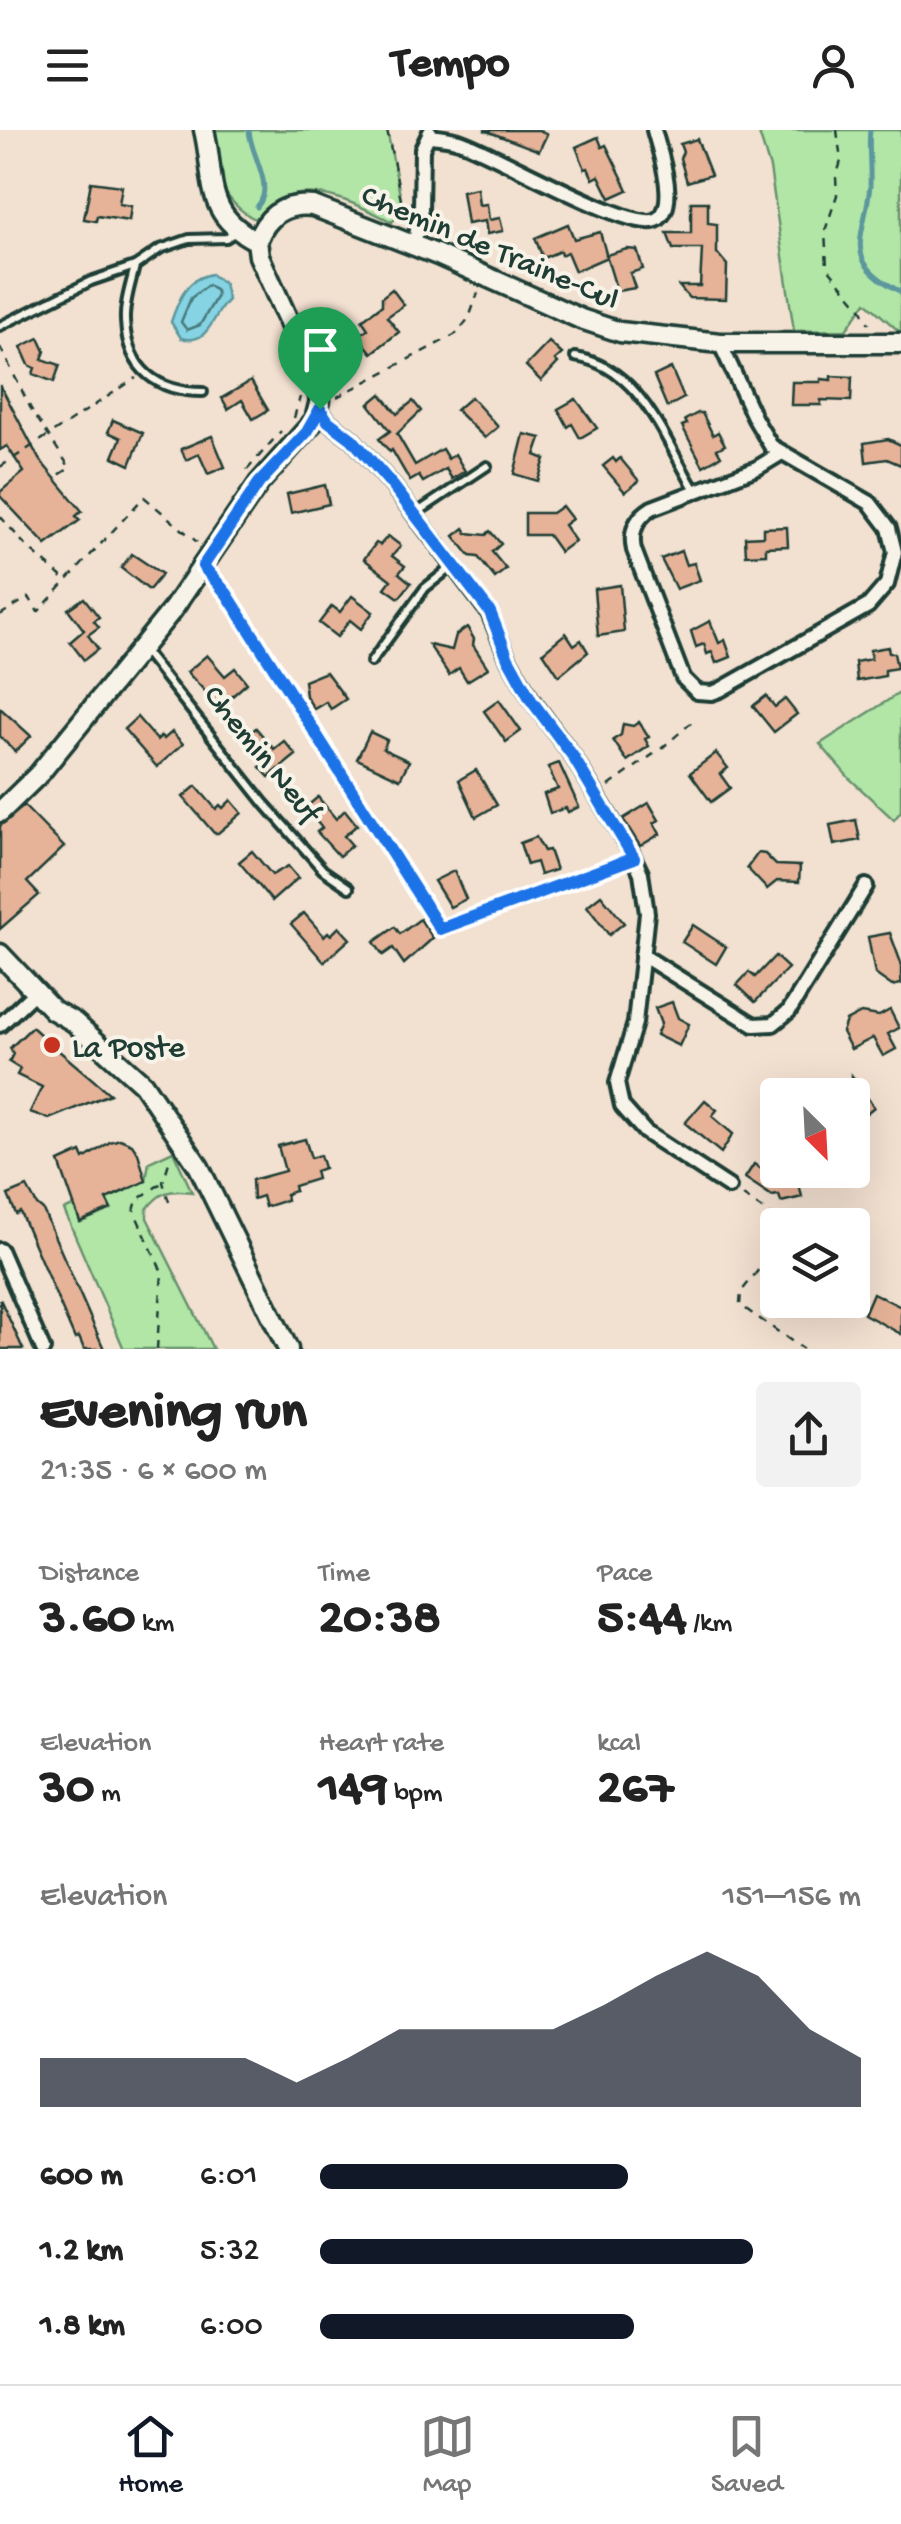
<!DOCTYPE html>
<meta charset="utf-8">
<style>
:root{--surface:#fff;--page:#f2f2f2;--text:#222;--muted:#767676;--line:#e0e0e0;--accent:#111827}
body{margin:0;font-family:"Gochi Hand",sans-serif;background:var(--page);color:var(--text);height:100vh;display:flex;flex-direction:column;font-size:38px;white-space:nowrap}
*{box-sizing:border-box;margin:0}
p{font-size:32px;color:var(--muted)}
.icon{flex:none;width:55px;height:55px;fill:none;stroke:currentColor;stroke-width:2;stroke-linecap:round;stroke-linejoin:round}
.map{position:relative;height:1219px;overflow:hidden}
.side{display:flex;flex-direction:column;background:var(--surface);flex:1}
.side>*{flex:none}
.needle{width:65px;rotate:156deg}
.controls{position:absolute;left:760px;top:948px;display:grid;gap:20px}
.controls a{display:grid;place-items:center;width:110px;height:110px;border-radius:10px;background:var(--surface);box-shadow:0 10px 40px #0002;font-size:50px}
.pin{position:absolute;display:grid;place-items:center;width:85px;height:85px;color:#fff;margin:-102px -42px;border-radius:50% 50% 50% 0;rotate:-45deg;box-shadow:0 0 10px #0007}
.pin .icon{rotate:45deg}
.round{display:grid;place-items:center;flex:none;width:105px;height:105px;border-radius:10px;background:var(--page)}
.headline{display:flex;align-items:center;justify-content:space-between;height:170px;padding:0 40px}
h1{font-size:55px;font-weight:700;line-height:75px}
.metrics{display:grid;grid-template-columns:repeat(3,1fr);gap:15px;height:170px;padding:10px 40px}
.metrics div{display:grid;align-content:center}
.metrics b{font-size:50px;font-weight:700}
.metrics small{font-size:28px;font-weight:400}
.metrics p{font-size:28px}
.chart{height:280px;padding:20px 40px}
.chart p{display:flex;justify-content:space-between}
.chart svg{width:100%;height:180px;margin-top:10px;fill:var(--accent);opacity:.7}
ul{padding:0 40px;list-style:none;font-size:32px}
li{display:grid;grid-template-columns:160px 120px 1fr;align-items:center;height:75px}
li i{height:25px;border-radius:12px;background:var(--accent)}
header{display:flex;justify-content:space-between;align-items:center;height:130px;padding:0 40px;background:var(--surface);font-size:45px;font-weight:700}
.tab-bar{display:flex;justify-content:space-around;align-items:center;height:140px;border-top:2px solid var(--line);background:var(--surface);font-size:28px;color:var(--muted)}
.tab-bar a{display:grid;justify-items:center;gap:5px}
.tab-bar .current{color:var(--accent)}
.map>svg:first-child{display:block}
</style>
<header><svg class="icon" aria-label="menu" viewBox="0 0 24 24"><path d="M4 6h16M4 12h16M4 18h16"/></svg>Tempo<svg class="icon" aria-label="person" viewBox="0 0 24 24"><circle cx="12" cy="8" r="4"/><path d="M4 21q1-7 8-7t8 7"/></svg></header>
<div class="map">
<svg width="901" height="1219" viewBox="0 0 901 1219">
<rect width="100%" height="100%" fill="#f2e0d0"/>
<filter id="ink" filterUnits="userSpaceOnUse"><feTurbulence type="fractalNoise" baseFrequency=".01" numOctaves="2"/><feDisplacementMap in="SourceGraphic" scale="20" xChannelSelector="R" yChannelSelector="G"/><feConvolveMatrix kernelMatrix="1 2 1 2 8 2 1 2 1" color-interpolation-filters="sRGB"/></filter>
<g filter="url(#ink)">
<g fill="#b2e6a7" stroke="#68926e" stroke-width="2.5">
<path d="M 207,0 L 387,0 L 403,80 L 392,92 C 359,75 318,53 280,69 C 271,73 263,83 255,89 C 218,70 214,37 207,0 Z"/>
<path d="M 758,0 L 901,0 L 901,203 L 866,172 L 846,200 L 794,201 L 770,38 Z"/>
<path d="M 901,562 L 901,681 L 894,690 L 849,648 L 820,614 Z"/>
<path d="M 173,1021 L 192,1062 C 171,1059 160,1061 147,1079 L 147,1088 L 213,1219 L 124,1219 L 64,1080 L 73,1076 L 81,1092 L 110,1080 L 104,1062 L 112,1067 L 146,1051 L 149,1032 Z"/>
</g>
<path fill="#85d3e3" stroke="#5c979d" stroke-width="2.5" d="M 211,144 L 224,154 L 228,170 C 212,185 210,216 181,208 L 171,192 C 178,171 186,148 211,144 Z"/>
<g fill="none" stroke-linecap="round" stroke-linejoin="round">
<path stroke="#48797a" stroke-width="2.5" d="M 208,155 L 216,161 L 217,166 L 200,195 L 187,200 L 181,192 L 191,168 Z"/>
<g stroke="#5c979d" stroke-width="5">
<path d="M 249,0 C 250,25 276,56 257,77"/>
<path d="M 870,0 C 868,18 871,37 870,56 C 864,112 840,129 901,162"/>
</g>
</g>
<g fill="#e6b398" stroke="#1f3d34" stroke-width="2.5">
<path d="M 484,0 L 539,0 L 547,4 L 539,21 Z"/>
<path d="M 598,7 L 602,17 L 606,15 L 628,60 L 610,68 L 599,46 L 593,49 L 588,38 L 585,39 L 576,17 Z"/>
<path d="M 697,9 L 711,45 L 687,52 L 680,28 L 683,22 L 680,14 Z"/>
<path d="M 91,52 L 122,56 L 119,74 L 131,76 L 129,91 L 97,86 L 96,91 L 84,89 Z"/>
<path d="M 477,58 L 479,75 L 487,74 L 489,90 L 500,88 L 503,101 L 487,104 L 485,91 L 467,94 L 462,61 Z"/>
<path d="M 691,72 L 708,72 L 708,93 L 717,94 L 717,123 L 727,135 L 726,169 L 689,168 L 679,156 L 700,156 L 702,119 L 673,119 L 667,103 L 691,103 Z"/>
<path d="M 568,94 L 574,109 L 600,102 L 607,127 L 575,141 L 567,122 L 561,125 L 560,121 L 543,128 L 535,108 Z"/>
<path d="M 627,119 L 637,120 L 643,139 L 630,143 L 635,158 L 617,161 L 606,125 Z"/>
<path d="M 392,159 L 404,175 L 387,187 L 399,202 L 372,223 L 358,206 L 368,199 L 362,190 L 382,175 L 382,167 Z"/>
<path d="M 39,208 L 45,221 L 42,229 L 60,235 L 54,252 L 33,244 L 35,238 L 29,235 L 21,217 Z"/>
<path d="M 549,212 L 562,224 L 555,230 L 558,233 L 541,251 L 526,236 Z"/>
<path d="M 671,238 L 684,268 L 667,277 L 654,246 Z"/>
<path d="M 831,246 L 852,247 L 851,271 L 821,270 L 821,275 L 791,275 L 792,252 L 821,252 L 821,249 L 831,250 Z"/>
<path d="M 251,251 L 268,280 L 253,289 L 242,270 L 228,279 L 222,268 Z"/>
<path d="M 0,255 L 39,329 L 82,381 L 76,386 L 80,390 L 46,415 L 0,366 L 0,362 L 24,342 L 7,316 L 0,320 Z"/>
<path d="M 381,264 L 397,284 L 413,271 L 421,281 L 397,304 L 415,335 L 442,319 L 448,329 L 455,324 L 465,341 L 452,349 L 446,339 L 423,352 L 419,346 L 410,351 L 392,320 L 390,322 L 379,309 L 390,301 L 369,274 Z"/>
<path d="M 471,267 L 498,297 L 485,308 L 456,280 Z"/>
<path d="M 576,269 L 597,298 L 580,308 L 572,294 L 568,297 L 558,279 Z"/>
<path d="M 698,283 L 702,283 L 713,305 L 718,302 L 725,315 L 717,319 L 721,326 L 703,336 L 682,296 L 687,294 L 685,290 Z"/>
<path d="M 113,290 L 143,303 L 130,335 L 113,327 L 121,308 L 108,302 Z"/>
<path d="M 524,304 L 541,308 L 535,325 L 545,329 L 538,351 L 514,344 Z"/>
<path d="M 212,306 L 225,337 L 208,344 L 199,324 L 186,330 L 181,319 Z"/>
<path d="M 888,309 L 901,315 L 901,335 L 887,329 L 866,332 L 864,313 Z"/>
<path d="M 613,328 L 616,332 L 620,328 L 639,351 L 625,362 L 603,336 Z"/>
<path d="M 325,355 L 329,374 L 291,383 L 287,364 Z"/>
<path d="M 562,376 L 572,389 L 564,395 L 575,411 L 560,422 L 548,405 L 525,405 L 525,383 L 552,383 Z"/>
<path d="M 787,397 L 788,416 L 766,417 L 766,424 L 746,425 L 745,407 L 763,406 L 763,398 Z"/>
<path d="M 464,398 L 467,403 L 486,405 L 490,401 L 501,414 L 492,422 L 506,439 L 495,448 L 478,427 L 470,426 L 454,406 Z"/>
<path d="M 388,406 L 401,416 L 392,426 L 405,436 L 399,443 L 411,453 L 399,468 L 385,458 L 391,450 L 364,429 L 376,413 L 380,415 Z"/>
<path d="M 681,421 L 686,435 L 694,433 L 700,450 L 676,459 L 661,429 Z"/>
<path d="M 132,424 L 162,444 L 149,460 L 121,438 Z"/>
<path d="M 620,455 L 624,502 L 598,506 L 594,459 Z"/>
<path d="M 352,466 L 373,482 L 361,499 L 350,490 L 337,507 L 319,493 L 332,476 L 340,482 Z"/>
<path d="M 84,468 L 99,487 L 94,491 L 99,497 L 88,505 L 98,519 L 84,530 L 70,512 L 84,500 L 68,479 Z"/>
<path d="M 710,491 L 719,513 L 725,510 L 731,527 L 716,533 L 712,522 L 707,524 L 704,514 L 696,517 L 691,501 Z"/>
<path d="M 467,497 L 474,509 L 473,515 L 488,538 L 467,551 L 459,538 L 449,545 L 429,515 L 452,520 L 456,505 Z"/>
<path d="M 566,503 L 574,515 L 581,510 L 588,522 L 559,546 L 543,522 Z"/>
<path d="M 888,517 L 889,523 L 894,523 L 897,538 L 885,540 L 885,546 L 857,551 L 855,532 L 871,529 L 870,520 Z"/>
<path d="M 207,525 L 225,546 L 235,538 L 247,553 L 220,577 L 187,542 Z"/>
<path d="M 326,542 L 346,569 L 331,579 L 326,572 L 314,579 L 306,566 L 304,551 Z"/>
<path d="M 766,566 L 775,577 L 785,569 L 797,584 L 774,602 L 753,576 Z"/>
<path d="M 499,570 L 521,601 L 506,612 L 484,581 Z"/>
<path d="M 0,578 L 31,606 L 15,622 L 0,606 Z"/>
<path d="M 137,587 L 157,610 L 161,606 L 164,609 L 172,602 L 183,614 L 157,637 L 124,599 Z"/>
<path d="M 639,592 L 649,607 L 645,609 L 649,616 L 627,631 L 613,610 L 621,605 L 623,594 L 633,596 Z"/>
<path d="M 256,598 L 274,619 L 284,611 L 296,625 L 269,647 L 260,637 L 265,634 L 243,608 Z"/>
<path d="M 370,602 L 387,610 L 383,619 L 409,631 L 400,649 L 357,629 Z"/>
<path d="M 716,623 L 728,638 L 720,644 L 730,658 L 711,672 L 690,643 Z"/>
<path d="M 559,633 L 579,677 L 568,682 L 566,678 L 550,683 L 544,664 L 558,659 L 548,637 Z"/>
<path d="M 476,640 L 497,675 L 476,687 L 459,650 Z"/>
<path d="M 196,656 L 216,679 L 220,675 L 223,678 L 231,670 L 242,683 L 218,703 L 214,703 L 183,667 Z"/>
<path d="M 318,667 L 336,689 L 345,680 L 357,695 L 344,706 L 352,715 L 339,726 L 317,702 L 322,698 L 305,678 Z"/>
<path d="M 649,673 L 659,690 L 654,693 L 660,704 L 640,716 L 623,689 Z"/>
<path d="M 24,676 L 64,717 L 27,752 L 39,765 L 0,799 L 0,696 Z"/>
<path d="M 856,690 L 860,710 L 834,715 L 830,695 Z"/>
<path d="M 536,707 L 544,721 L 549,720 L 556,740 L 540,745 L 536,732 L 527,735 L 520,713 Z"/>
<path d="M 252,721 L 272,745 L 288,736 L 298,748 L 272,771 L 239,732 Z"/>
<path d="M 758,723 L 765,724 L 776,735 L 800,736 L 799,752 L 777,751 L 767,759 L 747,738 Z"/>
<path d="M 454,741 L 466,769 L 450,777 L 434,751 Z"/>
<path d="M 601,765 L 624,793 L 609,805 L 587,776 Z"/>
<path d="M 304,783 L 324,806 L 328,802 L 331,805 L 339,797 L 350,809 L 324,832 L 291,794 Z"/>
<path d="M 420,789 L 433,808 L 404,834 L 393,818 L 383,825 L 374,812 L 395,797 L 400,804 Z"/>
<path d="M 693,795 L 726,817 L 716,834 L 682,812 Z"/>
<path d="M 890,803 L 901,833 L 901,854 L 892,856 L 875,844 L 868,807 Z"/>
<path d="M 775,826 L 788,838 L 755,872 L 737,855 L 749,842 L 755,847 Z"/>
<path d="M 672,872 L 678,888 L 689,894 L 679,916 L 656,905 L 661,894 L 655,878 Z"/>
<path d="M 890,880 L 899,898 L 888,904 L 896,919 L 883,926 L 873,908 L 851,919 L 842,902 L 846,891 L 861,883 L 879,886 Z"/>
<path d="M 32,897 L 52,915 L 110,964 L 49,989 L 30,982 L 42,957 L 17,945 L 20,939 L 9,932 L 13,924 L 10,918 Z"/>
<path d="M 852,946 L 874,977 L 858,990 L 852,983 Z"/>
<path d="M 705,970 L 717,980 L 712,986 L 733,1004 L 721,1023 L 685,993 Z"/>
<path d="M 120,1009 L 132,1014 L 138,1023 L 146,1051 L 106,1069 L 111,1079 L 80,1092 L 59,1032 L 81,1022 L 84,1029 L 110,1012 Z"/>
<path d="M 305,1009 L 311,1028 L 320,1025 L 324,1038 L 315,1041 L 317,1049 L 294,1056 L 295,1061 L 286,1064 L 287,1070 L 265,1077 L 262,1066 L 253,1069 L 252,1050 L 285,1041 L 278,1016 Z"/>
<path d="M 754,1034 L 779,1050 L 797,1046 L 802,1067 L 781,1072 L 779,1065 L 772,1066 L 745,1048 Z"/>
<path d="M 27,1057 L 37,1075 L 43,1080 L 104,1219 L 84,1219 L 79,1207 L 75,1209 L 20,1082 L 16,1084 L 8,1065 Z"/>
<path d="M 873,1163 L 901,1177 L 901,1204 L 864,1184 Z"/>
<path d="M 0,1169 L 23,1219 L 0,1219 Z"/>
</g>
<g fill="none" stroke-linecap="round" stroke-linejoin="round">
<defs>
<g id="lane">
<path d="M 135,136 C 131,154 124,173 125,191 C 127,240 158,262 203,262"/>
<path d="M 0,196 L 91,151 L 135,136 L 160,119 L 189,109 L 226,108 L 239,100"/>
<path d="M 575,227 C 641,237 664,310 695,360"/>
<path d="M 415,384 L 487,336"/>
<path d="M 144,521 L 264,673 L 323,740 L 349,758"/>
<path d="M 371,532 L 425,458 L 454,435"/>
<path d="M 526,767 L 633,729"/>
</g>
<g id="street">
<path d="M 429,6 C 439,7 450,8 459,11 C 492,21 636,106 658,89 C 679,74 659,20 654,0"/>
<path d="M 414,116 L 421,79 L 422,19 L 430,2"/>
<path d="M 720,213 L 755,289 L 771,316 L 870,373 L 889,398 L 895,422 L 887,454 L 868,476 L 720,560 L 712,563 L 697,562 L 683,548 L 634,420 C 630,402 636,388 652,378 L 757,338 L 780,324"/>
<path d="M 320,279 L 328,291 L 352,309 L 393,356 L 489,483 L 508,528 L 531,569 L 572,625 L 631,722 L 641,743 L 647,783 L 635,893 L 617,953 L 622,976 L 645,1002 L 729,1057"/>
<path d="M 642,825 L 754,895 L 773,894 L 789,881 L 866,756"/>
<path d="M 0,895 L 35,862"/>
<path d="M 0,1120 L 43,1219"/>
</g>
<g id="secondary">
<path d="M 204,0 C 216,48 202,84 257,111"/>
<path d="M 257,111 C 267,85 285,73 313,76 L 438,125 L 581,189 L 620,202 L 720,213 L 901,213"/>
<path d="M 0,682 L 39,644 L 173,479 L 259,353 L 315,290 L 320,270 L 313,245 L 259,126 L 257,111"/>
<path d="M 0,824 L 53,880 L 74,892 L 143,954 L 199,1037 L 288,1219"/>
</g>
</defs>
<use href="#lane" stroke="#1f3d34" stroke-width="14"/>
<use href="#street" stroke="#1f3d34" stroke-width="20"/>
<use href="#secondary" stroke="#1f3d34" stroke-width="25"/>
<g stroke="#1f3d34" stroke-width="2.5" stroke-dasharray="8 8" stroke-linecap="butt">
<path d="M 387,0 L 403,80 L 398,91"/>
<path d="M 837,0 L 841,31 L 836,48 L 837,65 L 825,101 L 827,137 L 860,176 L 869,194"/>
<path d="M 0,217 L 31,279 L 70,338 L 54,348"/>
<path d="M 337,267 L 456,204 L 469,188 L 478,163"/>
<path d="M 294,288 L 300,267"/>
<path d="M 0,337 L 136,248"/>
<path d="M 247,340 L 281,301"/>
<path d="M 0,386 L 27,417 L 65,450"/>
<path d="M 215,448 L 440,799 L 515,771"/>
<path d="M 0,485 L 29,467 L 38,482 L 144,367 L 197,412"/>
<path d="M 609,656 L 662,618 L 691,593"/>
<path d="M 743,1066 L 786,1095"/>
<path d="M 169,1072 L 163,1052 L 171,1026"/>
<path d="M 778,1115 L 741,1162 L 740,1175 L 803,1219"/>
<path d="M 157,1219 L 162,1142 L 134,1081 L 137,1070 L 163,1052"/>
</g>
<use href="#lane" stroke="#f7f3e8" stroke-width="6"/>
<use href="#street" stroke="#f7f3e8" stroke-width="12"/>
<use href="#secondary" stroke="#f7f3e8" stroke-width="18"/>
</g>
</g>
<g fill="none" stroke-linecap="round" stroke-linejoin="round" filter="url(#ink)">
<defs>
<path id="route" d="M 320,279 L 328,291 L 352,309 L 393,356 L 490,482 L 508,528 L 531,570 L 572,625 L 634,728 L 440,799 L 227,464 L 203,436 L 259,353 L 307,302 Z"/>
</defs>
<use href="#route" stroke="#fff" stroke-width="20"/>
<use href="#route" stroke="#1a73e8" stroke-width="12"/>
</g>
<circle fill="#c8321e" stroke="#f7f3e8" stroke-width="4" cx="52" cy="915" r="10"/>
<g text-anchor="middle" stroke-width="8" stroke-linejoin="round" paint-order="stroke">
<g font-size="32" fill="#1f3d34" stroke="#f7f3e8">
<text transform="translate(491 115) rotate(23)" y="11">Chemin de Traine-Cul</text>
<text transform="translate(264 622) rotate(51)" y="11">Chemin Neuf</text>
</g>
<g font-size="32" fill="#1f3d34" stroke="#f7f3e8" text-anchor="start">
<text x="72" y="926">La Poste</text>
</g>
</g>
</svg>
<div class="controls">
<a><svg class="needle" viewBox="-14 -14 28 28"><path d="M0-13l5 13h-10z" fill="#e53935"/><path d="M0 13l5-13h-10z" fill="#767676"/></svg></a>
<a><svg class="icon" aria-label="layers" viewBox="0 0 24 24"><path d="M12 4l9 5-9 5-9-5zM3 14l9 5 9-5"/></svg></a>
</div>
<div class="pin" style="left:320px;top:279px;background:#1e9e55"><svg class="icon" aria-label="arrive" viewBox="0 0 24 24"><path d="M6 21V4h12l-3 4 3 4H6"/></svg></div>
</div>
<section class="side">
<div class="headline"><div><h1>Evening run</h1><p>21:35 · 6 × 600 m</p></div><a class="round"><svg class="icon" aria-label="share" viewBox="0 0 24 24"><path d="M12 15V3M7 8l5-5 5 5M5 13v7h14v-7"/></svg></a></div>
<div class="metrics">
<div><p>Distance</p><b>3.60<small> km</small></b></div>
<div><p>Time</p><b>20:38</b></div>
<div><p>Pace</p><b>5:44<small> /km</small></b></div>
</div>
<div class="metrics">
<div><p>Elevation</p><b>30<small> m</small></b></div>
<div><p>Heart rate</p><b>149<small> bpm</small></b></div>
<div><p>kcal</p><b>267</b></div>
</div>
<div class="chart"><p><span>Elevation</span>151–156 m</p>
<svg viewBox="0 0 160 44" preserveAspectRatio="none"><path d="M0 44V32L10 32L20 32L30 32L40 32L50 38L60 32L70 25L80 25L90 25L100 25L110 19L120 12L130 6L140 12L150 25L160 32V44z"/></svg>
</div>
<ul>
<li><b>600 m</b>6:01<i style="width:57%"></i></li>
<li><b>1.2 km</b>5:32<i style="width:80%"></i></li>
<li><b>1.8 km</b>6:00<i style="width:58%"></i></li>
</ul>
</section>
<nav class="tab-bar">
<a class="current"><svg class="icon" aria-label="home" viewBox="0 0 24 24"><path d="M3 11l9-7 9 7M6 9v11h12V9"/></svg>Home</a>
<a><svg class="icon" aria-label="map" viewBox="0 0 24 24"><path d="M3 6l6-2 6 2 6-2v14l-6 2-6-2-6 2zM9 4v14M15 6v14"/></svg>Map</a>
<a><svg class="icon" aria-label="saved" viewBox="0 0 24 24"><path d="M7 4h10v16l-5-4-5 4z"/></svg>Saved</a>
</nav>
